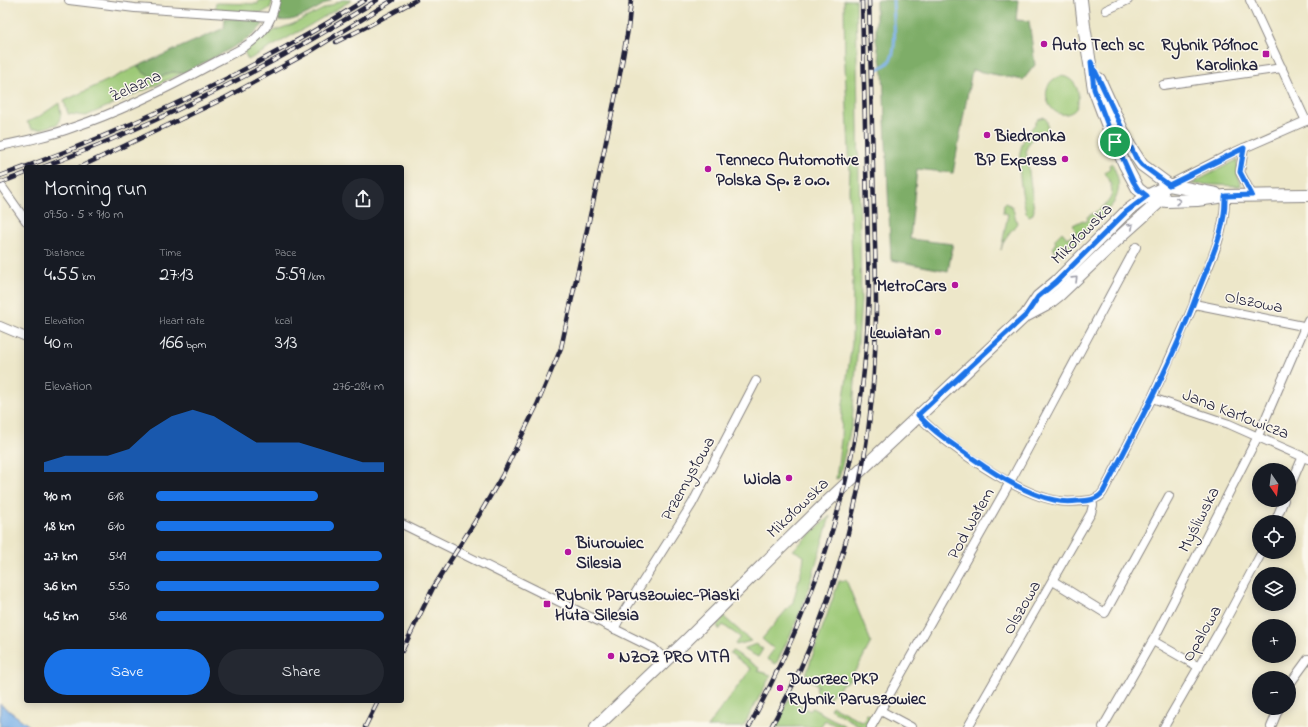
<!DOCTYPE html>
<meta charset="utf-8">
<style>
:root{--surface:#171b24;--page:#242831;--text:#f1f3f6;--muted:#9ea1a6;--accent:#1a73e8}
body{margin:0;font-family:"Indie Flower",sans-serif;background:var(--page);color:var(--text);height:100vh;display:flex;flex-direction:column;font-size:15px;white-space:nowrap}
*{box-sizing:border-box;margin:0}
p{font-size:13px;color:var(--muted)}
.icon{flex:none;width:22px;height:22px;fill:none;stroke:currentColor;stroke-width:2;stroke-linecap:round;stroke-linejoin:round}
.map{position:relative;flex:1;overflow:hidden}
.side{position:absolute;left:24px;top:165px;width:380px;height:538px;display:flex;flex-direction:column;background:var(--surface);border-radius:4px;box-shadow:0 2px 10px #0003}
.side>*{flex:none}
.needle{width:26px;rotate:166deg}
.controls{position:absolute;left:1252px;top:463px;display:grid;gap:8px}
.controls a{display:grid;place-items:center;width:44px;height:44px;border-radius:50%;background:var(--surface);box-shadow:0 2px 10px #0003;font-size:20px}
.pin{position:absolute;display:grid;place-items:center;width:34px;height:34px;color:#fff;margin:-17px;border:2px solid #fff;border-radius:50%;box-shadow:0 1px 4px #0007}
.round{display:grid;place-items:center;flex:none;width:42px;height:42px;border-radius:21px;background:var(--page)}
.summary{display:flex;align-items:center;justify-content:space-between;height:68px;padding:0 20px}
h1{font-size:22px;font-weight:600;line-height:30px}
.stats{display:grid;grid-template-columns:repeat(3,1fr);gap:6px;height:68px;padding:4px 20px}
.stats div{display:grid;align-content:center}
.stats b{font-size:20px;font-weight:600}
.stats small{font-size:11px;font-weight:400}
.stats p{font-size:11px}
.chart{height:112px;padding:8px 20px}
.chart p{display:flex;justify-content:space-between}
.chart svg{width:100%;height:72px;margin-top:4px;fill:var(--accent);opacity:.7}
.cta{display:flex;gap:8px;margin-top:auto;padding:8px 20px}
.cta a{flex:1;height:46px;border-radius:24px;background:var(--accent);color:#fff;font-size:16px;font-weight:600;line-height:46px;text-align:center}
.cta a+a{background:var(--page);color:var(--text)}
ul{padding:0 20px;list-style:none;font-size:13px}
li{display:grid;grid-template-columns:64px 48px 1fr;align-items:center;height:30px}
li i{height:10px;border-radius:5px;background:var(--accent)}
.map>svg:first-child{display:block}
</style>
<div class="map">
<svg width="1308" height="727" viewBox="0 0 1308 727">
<rect width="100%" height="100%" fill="#fbf7ec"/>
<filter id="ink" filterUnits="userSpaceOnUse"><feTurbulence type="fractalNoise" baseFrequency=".025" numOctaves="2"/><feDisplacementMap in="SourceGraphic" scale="8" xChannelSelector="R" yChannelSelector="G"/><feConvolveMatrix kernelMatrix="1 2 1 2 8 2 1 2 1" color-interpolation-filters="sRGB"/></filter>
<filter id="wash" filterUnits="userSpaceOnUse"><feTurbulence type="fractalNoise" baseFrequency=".012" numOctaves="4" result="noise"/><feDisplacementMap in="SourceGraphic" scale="16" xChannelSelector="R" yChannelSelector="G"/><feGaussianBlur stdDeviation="0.9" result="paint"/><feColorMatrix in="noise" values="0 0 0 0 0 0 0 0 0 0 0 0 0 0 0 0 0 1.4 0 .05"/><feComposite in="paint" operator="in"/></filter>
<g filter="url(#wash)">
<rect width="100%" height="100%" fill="#ede7c9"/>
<g fill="#9dc977" stroke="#607659">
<path d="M 259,0 L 273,0 L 270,8 L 262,13 L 217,11 L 215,9 L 216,3 L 258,4 Z"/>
<path d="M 342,0 L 352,0 L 307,27 L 248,60 L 244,51 L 268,33 L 293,24 Z"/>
<path d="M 844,0 L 856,0 L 861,300 L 852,423 L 839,478 L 836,479 L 841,440 L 842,411 L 852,343 L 853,278 L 849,190 L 850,171 L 845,66 Z"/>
<path d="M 138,66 L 143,72 L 154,79 L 172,72 L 183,73 L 86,116 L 68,114 L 64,101 Z"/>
<path d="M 1061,76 C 1074,77 1080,90 1078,101 C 1078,107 1075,111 1070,113 C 1049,122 1034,83 1061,76 Z"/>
<path d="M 59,103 L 61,114 L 58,124 L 40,129 L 32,129 L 27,122 L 37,118 Z"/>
<path d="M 1044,117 C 1048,120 1048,126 1047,130 L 1031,140 L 1026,149 L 1034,210 L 1033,214 L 1029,216 L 1026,213 C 1022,193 1015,161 1023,142 C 1026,133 1034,127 1038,119 Z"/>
<path d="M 1237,160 L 1238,177 L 1241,184 L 1240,186 L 1191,184 Z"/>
<path d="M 1112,163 C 1119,179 1122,187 1113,204 L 1064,255 L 1055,252 L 1053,247 L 1056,242 L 1054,240 L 1062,232 L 1067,238 L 1071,236 L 1072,237 L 1073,236 L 1073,234 L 1076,232 L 1073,225 L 1083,220 L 1085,222 L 1088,220 L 1087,217 C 1098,210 1116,202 1111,186 C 1110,181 1107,177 1105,172 L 1110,168 L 1109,165 Z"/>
<path d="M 1005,203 L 1012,206 L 1017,223 C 1011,232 1003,238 1001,250 L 1008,214 L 1003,213 L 1004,204 Z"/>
<path d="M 830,516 L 809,588 L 795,625 L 776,664 L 767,659 L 774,649 L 762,639 L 793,602 L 803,564 L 804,556 L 793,550 Z"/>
<path d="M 846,580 L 871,642 L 859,665 L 848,681 L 842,684 L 837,693 L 834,691 L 829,699 L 817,692 L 816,686 L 819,686 L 805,677 L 839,581 Z"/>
<path d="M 724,617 L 751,641 L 736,645 L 735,644 L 740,637 L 723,625 L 719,630 L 717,625 Z"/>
<path d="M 756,644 L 763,649 L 758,657 L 743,649 Z"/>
<path d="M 733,651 L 759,668 L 758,671 L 771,675 L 743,727 L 707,727 L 751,669 L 730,653 Z"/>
<path d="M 789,698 L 810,711 L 812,708 L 847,727 L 838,727 L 825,720 L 821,727 L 774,727 Z"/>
<path d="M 832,706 L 863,722 L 867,714 L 872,716 L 872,718 L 867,727 L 862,727 L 830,709 Z"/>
</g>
<g fill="#7ead68" stroke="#506852">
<path d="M 280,0 L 332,0 C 316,8 296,24 278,20 Z"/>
<path d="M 876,0 L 1018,0 L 1016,20 L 1029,21 L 1035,65 L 1023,80 L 972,70 L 953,173 L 917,169 L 910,239 L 953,244 L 948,271 L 891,260 L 883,73 L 876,40 Z"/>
<path d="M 225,18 L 260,20 L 263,25 L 249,38 L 221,54 L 183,73 L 172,72 L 154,79 L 143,72 L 138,66 L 224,28 Z"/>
</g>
<path fill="#7ab0e8" stroke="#4e6992" d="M 0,704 L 31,727 L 0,727 Z"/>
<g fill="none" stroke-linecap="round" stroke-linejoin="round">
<path stroke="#7ab0e8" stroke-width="3" d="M 877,69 C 883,67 887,65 890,60 C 898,50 893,14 893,0"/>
</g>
</g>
<g filter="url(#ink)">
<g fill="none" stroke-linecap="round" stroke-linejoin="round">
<defs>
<g id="minor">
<path d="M 69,0 L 135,8 L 271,17"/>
<path d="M 1250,0 L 1306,121"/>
<path d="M 1106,10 L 1128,0"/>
<path d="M 1163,85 L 1282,68"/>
<path d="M 0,146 C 25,141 50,136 74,127 C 122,111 168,88 212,64 C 228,55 247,48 259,35 C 269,26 273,13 276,0"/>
<path d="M 1244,148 L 1240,172 L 1252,195"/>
<path d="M 0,184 L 26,221"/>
<path d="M 1169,185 L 1228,155 L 1308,120"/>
<path d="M 1194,304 L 1308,327"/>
<path d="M 0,326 L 26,337"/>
<path d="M 1152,398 L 1229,424 L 1308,459"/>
<path d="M 918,415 C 945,445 1020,496 1059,501 C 1070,503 1081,501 1092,500"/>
<path d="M 1289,489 L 1303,456"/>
<path d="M 1275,522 L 1284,500"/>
<path d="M 402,524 L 653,648 L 666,660"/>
<path d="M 1053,581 L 1105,613 L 1169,496"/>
<path d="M 614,629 L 621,616 L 692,504 L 756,381"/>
<path d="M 1153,641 L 1199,667"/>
<path d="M 1289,685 L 1308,659"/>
<path d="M 881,711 L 911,727"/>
<path d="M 871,727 L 1010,482 L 1136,247"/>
<path d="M 968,727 L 1091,513 L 1093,505 L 1092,500 L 1100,496 L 1103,492 L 1152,398 L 1194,304 L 1195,298 C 1209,266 1226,232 1225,196"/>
<path d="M 1103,727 L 1156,635 L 1258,436 L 1308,320"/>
<path d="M 1164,727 L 1224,623 L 1262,552"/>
<path d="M 1271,727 L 1279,708"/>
</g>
<g id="secondary">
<path d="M 1081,0 L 1084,26 L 1094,89 L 1109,129 L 1125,165 L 1138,189 L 1150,198 L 1167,201 L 1197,200 L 1225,196 L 1308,195"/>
<path d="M 1099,79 L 1129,145 L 1142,165 L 1169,185 L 1216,194"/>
<path d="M 1027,315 L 1046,305 L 1060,294 L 1122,235 L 1160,201 L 1163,196"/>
<path d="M 596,727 L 686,641 L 826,503 L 1026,315 L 1038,297 L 1056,282 L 1126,212 L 1147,196 L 1169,185"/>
</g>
</defs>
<use href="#minor" stroke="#888482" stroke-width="10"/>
<use href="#secondary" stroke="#888482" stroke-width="14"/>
<use href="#minor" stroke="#fff" stroke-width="8"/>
<use href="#secondary" stroke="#fff" stroke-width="12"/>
<defs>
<g id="rail">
<path d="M 336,42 L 368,26 L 416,0"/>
<path d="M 43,167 C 159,123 272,66 377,0"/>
<path d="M 80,167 L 225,98 L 311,51 L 393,0"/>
<path d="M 0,176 C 127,131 250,72 365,0"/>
<path d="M 0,183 L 26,173"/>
<path d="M 402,651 L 433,588 L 481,512 L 502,476 L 537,405 L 561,348 L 599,175 L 619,79 L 628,29 L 631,0"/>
<path d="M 365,727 L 378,701"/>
<path d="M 749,727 C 791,648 826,566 846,479 C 861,418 867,355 869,292 L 862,0"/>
<path d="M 771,727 C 827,626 861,512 872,397 C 878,334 876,272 874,210 C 872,140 871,70 869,0"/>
</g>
</defs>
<use href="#rail" stroke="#22223b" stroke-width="4.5"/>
<use href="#rail" stroke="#fbf7ec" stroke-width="3" stroke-dasharray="9" stroke-linecap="butt"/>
</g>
<defs><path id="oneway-chevron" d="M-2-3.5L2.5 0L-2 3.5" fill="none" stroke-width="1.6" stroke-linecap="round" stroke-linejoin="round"/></defs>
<g stroke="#9c9ca7">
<use href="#oneway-chevron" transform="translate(1178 201) rotate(-2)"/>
<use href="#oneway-chevron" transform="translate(1131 226) rotate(-42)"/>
<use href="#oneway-chevron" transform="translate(1075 279) rotate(-44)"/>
</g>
</g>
<g fill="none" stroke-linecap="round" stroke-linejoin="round" filter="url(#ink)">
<defs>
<path id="route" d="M 1091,62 L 1136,158 L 1142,165 L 1169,185 L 1244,148 L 1240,172 L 1252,195 L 1225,196 C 1226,234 1208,263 1196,297 C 1171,365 1136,429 1103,492 C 1097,500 1088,501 1078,501 C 1070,502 1062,502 1054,500 C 1022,493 987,469 961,450 C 946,440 931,429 918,415 L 1026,315 L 1038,297 L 1056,282 L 1126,212 L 1147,196 L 1138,189 L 1133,181 L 1109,128 L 1094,89 Z"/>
</defs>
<use href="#route" stroke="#fff" stroke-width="8"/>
<use href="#route" stroke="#1a73e8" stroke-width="5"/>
</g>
<g fill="#b5179e" stroke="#fbf7ec" stroke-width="1.5">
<circle cx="1044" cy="44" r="4"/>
<rect x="1262" y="50" width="8" height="8" rx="2"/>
<circle cx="987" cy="135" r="4"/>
<circle cx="1065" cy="159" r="4"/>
<circle cx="708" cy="169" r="4"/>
<circle cx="955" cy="285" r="4"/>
<circle cx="938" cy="332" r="4"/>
<circle cx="789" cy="478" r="4"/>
<circle cx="568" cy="552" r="4"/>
<rect x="543" y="600" width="8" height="8" rx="2"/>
<circle cx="611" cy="656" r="4"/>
<circle cx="780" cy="688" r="4"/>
</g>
<g text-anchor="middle" stroke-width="3" stroke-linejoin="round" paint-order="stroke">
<g font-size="17" font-weight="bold" fill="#22223b" stroke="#fbf7ec" text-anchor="start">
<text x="1052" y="50">Auto Tech sc</text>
<text x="1258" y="50" text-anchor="end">Rybnik Północ<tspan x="1258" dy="20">Karolinka</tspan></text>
<text x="995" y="141">Biedronka</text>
<text x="716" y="165">Tenneco Automotive<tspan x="716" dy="20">Polska Sp. z o.o.</tspan></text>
<text x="1057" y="165" text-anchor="end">BP Express</text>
<text x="947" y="291" text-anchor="end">MetroCars</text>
<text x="930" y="338" text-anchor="end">Lewiatan</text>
<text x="781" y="484" text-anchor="end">Wiola</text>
<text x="576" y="548">Biurowiec<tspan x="576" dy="20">Silesia</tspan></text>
<text x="555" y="600">Rybnik Paruszowiec-Piaski<tspan x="555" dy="20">Huta Silesia</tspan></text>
<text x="619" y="662">NZOZ PRO VITA</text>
<text x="788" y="684">Dworzec PKP<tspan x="788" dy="20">Rybnik Paruszowiec</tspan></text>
</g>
<g font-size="17" fill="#22223b" stroke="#fbf7ec">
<text transform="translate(135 85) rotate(-25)" y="6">Żelazna</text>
<text transform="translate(1081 233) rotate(-45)" y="6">Mikołowska</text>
<text transform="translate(1254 301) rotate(11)" y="6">Olszowa</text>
<text transform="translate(1236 413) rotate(21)" y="6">Jana Karłowicza</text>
<text transform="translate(687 478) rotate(-61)" y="6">Przemysłowa</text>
<text transform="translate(797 507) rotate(-44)" y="6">Mikołowska</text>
<text transform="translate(1198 519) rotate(-63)" y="6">Myśliwska</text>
<text transform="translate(970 523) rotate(-61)" y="6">Pod Wałem</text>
<text transform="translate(1021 607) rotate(-60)" y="6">Olszowa</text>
<text transform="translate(1201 633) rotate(-60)" y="6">Opalowa</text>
</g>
</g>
</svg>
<div class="controls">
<a><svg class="needle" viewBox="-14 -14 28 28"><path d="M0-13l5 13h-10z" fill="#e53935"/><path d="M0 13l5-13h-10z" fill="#9ea1a6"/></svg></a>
<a><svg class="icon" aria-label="locate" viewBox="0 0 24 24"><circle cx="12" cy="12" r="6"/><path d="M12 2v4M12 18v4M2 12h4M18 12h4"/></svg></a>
<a><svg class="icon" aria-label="layers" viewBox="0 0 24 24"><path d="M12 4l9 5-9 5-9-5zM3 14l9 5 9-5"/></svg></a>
<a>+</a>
<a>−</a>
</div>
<div class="pin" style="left:1115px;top:142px;background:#1e9e55"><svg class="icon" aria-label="arrive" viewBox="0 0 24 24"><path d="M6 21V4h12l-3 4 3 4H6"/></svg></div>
<section class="side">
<div class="summary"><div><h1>Morning run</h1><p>09:50 · 5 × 910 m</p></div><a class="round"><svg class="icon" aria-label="share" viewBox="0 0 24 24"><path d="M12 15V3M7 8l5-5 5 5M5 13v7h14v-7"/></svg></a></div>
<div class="stats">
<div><p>Distance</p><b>4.55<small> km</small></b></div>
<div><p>Time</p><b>27:13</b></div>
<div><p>Pace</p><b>5:59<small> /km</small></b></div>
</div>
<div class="stats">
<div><p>Elevation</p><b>40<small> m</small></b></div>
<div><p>Heart rate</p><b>166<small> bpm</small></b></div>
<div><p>kcal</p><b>313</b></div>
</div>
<div class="chart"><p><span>Elevation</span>276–284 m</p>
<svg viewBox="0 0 160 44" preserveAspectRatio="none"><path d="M0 44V38L10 34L20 34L30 34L40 30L50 18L60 10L70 6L80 10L90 18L100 26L110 26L120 26L130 30L140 34L150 38L160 38V44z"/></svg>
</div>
<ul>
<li><b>910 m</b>6:18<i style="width:71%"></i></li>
<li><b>1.8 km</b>6:10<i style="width:78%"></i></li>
<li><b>2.7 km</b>5:49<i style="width:99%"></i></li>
<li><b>3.6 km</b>5:50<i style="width:98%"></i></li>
<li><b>4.5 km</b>5:48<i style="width:100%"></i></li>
</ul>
<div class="cta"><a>Save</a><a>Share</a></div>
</section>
</div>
